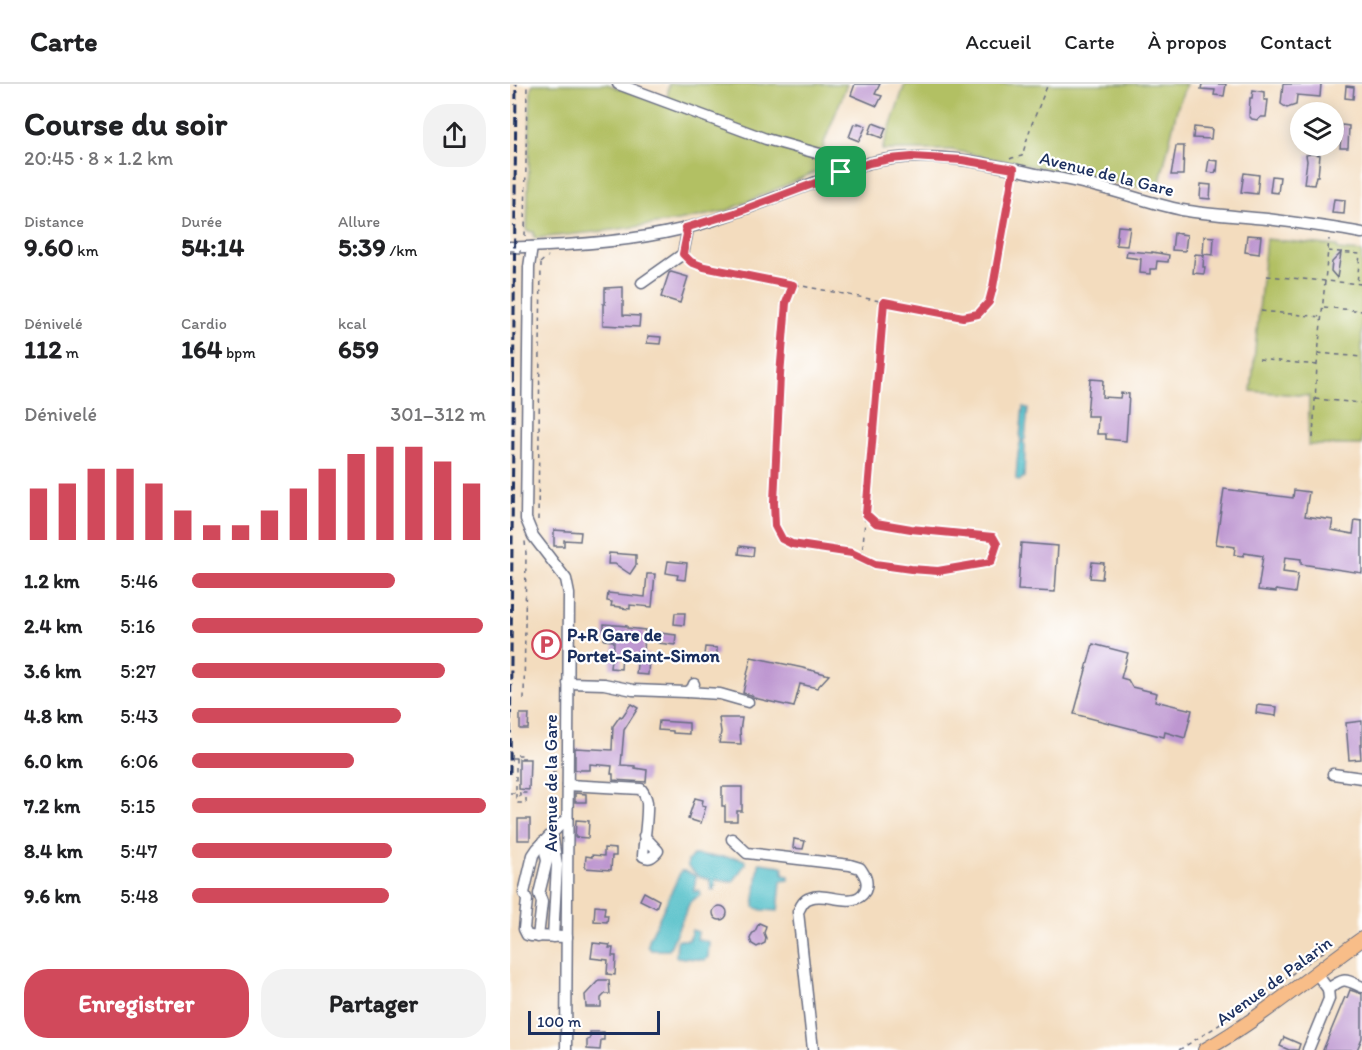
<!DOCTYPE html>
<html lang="fr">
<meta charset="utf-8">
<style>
:root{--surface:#fff;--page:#f2f2f2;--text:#202124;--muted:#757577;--line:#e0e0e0;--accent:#d1495b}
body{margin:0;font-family:Itim,sans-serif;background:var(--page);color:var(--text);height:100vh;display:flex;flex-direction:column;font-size:22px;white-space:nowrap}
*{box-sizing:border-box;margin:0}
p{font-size:20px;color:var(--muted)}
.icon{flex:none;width:33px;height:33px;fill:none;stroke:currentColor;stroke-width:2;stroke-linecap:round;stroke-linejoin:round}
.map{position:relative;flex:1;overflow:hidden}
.side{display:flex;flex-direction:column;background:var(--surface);width:510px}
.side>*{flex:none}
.fabs{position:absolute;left:780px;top:18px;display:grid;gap:12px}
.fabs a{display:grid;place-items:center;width:54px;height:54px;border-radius:50%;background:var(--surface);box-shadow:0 3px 15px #0003;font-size:30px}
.scale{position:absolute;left:18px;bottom:15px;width:132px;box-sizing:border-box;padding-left:6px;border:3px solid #1b2f5e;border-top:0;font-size:16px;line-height:21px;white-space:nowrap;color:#1b2f5e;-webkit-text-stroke:4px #fff;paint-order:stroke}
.pin{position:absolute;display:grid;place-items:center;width:51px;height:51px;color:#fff;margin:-26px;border-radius:12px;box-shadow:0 3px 9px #0006}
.round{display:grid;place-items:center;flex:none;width:63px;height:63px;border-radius:24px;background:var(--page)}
.head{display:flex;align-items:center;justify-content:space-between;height:102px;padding:0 24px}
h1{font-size:33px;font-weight:700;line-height:45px}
.stats{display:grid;grid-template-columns:repeat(3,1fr);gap:9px;height:102px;padding:6px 24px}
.stats div{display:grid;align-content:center}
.stats b{font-size:26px;font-weight:700}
.stats small{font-size:16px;font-weight:400}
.stats p{font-size:16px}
.chart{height:168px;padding:12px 24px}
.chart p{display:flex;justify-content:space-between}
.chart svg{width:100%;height:108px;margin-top:6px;stroke:var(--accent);stroke-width:6}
.action{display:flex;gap:12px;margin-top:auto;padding:12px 24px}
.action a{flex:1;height:69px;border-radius:24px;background:var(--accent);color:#fff;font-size:24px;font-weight:700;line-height:69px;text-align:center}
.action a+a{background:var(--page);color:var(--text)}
ul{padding:0 24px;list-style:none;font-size:20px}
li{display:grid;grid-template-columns:96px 72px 1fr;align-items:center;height:45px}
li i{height:15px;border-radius:8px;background:var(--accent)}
header{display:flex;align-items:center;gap:36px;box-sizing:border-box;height:84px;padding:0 30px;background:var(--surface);border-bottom:2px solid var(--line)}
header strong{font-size:28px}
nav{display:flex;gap:33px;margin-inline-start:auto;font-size:21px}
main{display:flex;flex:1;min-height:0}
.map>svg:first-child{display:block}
</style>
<header>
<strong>Carte</strong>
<nav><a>Accueil</a><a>Carte</a><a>À propos</a><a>Contact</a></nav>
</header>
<main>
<section class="side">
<div class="head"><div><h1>Course du soir</h1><p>20:45 · 8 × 1.2 km</p></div><a class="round"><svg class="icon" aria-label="share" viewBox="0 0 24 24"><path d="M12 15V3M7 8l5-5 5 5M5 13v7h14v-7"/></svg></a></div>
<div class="stats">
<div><p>Distance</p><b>9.60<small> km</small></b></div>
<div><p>Durée</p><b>54:14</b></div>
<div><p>Allure</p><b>5:39<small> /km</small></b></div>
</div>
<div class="stats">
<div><p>Dénivelé</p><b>112<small> m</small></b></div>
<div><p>Cardio</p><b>164<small> bpm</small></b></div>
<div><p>kcal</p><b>659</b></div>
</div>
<div class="chart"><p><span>Dénivelé</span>301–312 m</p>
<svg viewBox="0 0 160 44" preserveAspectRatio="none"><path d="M5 44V23M15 44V21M25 44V15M35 44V15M45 44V21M55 44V32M65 44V38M75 44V38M85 44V32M95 44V23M105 44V15M115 44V9M125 44V6M135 44V6M145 44V12M155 44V21"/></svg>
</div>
<ul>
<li><b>1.2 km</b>5:46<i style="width:69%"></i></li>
<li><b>2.4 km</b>5:16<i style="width:99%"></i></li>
<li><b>3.6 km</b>5:27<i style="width:86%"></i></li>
<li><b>4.8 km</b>5:43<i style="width:71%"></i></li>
<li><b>6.0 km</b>6:06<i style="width:55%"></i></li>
<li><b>7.2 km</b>5:15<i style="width:100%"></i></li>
<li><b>8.4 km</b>5:47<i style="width:68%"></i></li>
<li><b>9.6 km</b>5:48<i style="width:67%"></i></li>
</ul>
<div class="action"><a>Enregistrer</a><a>Partager</a></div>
</section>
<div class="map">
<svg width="852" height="966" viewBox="0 0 852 966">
<rect width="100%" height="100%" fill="#fff"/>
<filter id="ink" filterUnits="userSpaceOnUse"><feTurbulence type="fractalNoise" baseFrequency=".0167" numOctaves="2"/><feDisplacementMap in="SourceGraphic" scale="12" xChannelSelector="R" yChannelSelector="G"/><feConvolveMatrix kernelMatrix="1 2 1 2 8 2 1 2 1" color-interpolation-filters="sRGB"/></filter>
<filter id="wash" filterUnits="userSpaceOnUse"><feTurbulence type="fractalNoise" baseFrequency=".008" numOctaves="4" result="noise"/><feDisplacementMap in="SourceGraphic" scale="24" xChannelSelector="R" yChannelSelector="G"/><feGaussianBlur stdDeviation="1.35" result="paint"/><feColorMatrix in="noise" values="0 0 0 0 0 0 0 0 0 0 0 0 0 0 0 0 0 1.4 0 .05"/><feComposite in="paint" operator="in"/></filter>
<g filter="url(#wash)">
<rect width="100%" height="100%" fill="#f3dcbe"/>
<g fill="#b2c063" stroke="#667860" stroke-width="1.5">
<path d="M 23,0 L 97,0 L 156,22 L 159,0 L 337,0 L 314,59 L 310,86 L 216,127 L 168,137 L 95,147 L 27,154 L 24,153 L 24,148 L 17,147 L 21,4 Z"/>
<path d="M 395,0 L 676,0 L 667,25 L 648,107 L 441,66 L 372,66 Z"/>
<path d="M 756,155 L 827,162 L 828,166 L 852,168 L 852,361 L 798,361 L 799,312 L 741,307 Z"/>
</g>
<g fill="#50bec7" stroke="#367692" stroke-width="1.5">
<path d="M 513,323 L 518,324 L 515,355 L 513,357 L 515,361 L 514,393 L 509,397 L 506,395 C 507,382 507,369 511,356 L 510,354 Z"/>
<path d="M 183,771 L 228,774 L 234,776 L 236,779 L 223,798 L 206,795 L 204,806 L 201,806 L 200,795 L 190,793 L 178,783 L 178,777 Z"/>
<path d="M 250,779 L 272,782 L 273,783 L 273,791 L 279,792 L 279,796 L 271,797 L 268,827 L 252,826 L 244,823 L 249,780 Z"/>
<path d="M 171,787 L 175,787 L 186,792 L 184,808 L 189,806 L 190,811 L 180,818 L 159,866 L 141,866 L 138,862 L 139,856 Z"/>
<path d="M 182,846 L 188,848 L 187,855 L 199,858 L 198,873 L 195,876 L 167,873 L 166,872 L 167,856 L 179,856 Z"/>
</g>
<g id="blocks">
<g fill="#bd96d0">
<path d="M 345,0 L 370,0 L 365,10 L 372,12 L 367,22 L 341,11 Z"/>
<path d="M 692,0 L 716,0 L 714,12 L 704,11 L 705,6 L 691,5 Z"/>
<path d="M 773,0 L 811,0 L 810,13 L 787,11 L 786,21 L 777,24 L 771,20 Z"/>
<path d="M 836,2 L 844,3 L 843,15 L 835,14 Z"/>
<path d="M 743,6 L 754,8 L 754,16 L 758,16 L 756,33 L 751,33 L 748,36 L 742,35 L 739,32 L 740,14 L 742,14 Z"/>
<path d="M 348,39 L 356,42 L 349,57 L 339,53 L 344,40 L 348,41 Z"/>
<path d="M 363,39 L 376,44 L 372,54 L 359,49 Z"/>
<path d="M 832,41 L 839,42 L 838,64 L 830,64 Z"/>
<path d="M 684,43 L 702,45 L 701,55 L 683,54 Z"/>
<path d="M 666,62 L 674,62 L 673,91 L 661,91 Z"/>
<path d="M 802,70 L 810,71 L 808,92 L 806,92 L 804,101 L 794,100 L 797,77 L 796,71 Z"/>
<path d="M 699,76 L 708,77 L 707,87 L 706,86 L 705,89 L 697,88 Z"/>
<path d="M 734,89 L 749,91 L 747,110 L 731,108 Z"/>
<path d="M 762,92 L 770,93 L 768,109 L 760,108 Z"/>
<path d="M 691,100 L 701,101 L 700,115 L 690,114 Z"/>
<path d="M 824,115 L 835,116 L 834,130 L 822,129 Z"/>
<path d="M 608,142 L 620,143 L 617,162 L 606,161 Z"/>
<path d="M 664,149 L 677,151 L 675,167 L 662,166 Z"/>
<path d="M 737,151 L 751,152 L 749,170 L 735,168 Z"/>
<path d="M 694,152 L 704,153 L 703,171 L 693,170 Z"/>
<path d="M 617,167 L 642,169 L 642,168 L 659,171 L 658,178 L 647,177 L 646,185 L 640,185 L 640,190 L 630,189 L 631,175 L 616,173 Z"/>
<path d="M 831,169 L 827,194 L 821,187 L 822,178 Z"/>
<path d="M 685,170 L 694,171 L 693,183 L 695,183 L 694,190 L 683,189 Z"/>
<path d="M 161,188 L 178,193 L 170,219 L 151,213 L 159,189 Z"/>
<path d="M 113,203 L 113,231 L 130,232 L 129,243 L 93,241 L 93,220 L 95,220 L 95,204 Z"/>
<path d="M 138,252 L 151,253 L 150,260 L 137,259 Z"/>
<path d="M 580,295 L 593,296 L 592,313 L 610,314 L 611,309 L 619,310 L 616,357 L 596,355 L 596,350 L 587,350 L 588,332 L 577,332 Z"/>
<path d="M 714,405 L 783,414 L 784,406 L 799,408 L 795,432 L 823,436 L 821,446 L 843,450 L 845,436 L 852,437 L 852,489 L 791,480 L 791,475 L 775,473 L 773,488 L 788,490 L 785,509 L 766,506 L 766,508 L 748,506 L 753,472 L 734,469 L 734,472 L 724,471 L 725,463 L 706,460 Z"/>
<path d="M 44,446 L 71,448 L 70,457 L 54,456 L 54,462 L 44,462 Z"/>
<path d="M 511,459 L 548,462 L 545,508 L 508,506 Z"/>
<path d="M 230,462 L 244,464 L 243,472 L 229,470 Z"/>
<path d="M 99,469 L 126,471 L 126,481 L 120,490 L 105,480 L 98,480 Z"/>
<path d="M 158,477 L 177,479 L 175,496 L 167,495 L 168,491 L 156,489 Z"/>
<path d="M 582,478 L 594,479 L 592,495 L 580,494 Z"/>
<path d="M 137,490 L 145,490 L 142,523 L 120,521 L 120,525 L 111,524 L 111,523 L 101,522 L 102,518 L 97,517 L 98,509 L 135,513 Z"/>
<path d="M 165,529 L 175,529 L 174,541 L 164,540 Z"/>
<path d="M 94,540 L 117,542 L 117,544 L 135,546 L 134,570 L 139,570 L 138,591 L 126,590 L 128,571 L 112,570 L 111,585 L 100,584 L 101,575 L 103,575 L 104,557 L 94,556 Z"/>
<path d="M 149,549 L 166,551 L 165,561 L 148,559 Z"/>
<path d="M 583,560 L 618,569 L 611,594 L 618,596 L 622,603 L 647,609 L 645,617 L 682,626 L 675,654 L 655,648 L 654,653 L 564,630 Z"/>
<path d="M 195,563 L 207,564 L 207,572 L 194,571 Z"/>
<path d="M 241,573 L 293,584 L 319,591 L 307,604 L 290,600 L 284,623 L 244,614 L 241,611 L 233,609 Z"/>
<path d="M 121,620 L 128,624 L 114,646 L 111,681 L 125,682 L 125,684 L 137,686 L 136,698 L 103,696 L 103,690 L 101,690 L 102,682 L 80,680 L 80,686 L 65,686 L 65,664 L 102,666 L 103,642 L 110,632 L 112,633 Z"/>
<path d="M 747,621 L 767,623 L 766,632 L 746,629 Z"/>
<path d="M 10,630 L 19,630 L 18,645 L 10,645 Z"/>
<path d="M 209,634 L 232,634 L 230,647 L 231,660 L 209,659 L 211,648 Z"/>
<path d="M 149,637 L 179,639 L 179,650 L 163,649 L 163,647 L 148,646 Z"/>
<path d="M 852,637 L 852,661 L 850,661 L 851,675 L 839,676 L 836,639 Z"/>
<path d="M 9,675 L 20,675 L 19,706 L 9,705 Z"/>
<path d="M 212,703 L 232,703 L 232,727 L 227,727 L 227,737 L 215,737 L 215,722 L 212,722 Z"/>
<path d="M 65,709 L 76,710 L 76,718 L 65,718 Z"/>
<path d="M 185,714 L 193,716 L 192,721 L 196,722 L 191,739 L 178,735 Z"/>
<rect x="8" y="735" width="12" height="21"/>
<path d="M 66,736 L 79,737 L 78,754 L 65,753 Z"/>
<path d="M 284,755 L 295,757 L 293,765 L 283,764 Z"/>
<path d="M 94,764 L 106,765 L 106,772 L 102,772 L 101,786 L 75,784 L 76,772 L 82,773 L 82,771 L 94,772 Z"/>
<path d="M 134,808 L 149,816 L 146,824 L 130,816 Z"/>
<circle cx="210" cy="829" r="7"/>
<path d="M 85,822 L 95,823 L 94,831 L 98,831 L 97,838 L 84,837 Z"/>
<path d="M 249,839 L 256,842 L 254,849 L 256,854 L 255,859 L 247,863 L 242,860 L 240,855 L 242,850 L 245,847 Z"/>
<path d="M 83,859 L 100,861 L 99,864 L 103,864 L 102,872 L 106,872 L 105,891 L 97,890 L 98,876 L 81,874 Z"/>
<path d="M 89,896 L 99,896 L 100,910 L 95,910 L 91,914 L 91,923 L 76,923 L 75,911 Z"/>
<path d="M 840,906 L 852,910 L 852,954 L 847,966 L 813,966 L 835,913 L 837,914 Z"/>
<path d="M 80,948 L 94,948 L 94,956 L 91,956 L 90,966 L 77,965 L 77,956 L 80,955 Z"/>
<path d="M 774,953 L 790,960 L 788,966 L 779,966 L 770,962 Z"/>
</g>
</g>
</g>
<g filter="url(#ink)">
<use href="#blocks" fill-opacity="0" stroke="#676c80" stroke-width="1.5"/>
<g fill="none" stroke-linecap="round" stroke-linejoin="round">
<defs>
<g id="minor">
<path d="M 108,0 L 256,55 L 321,73 L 327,79 L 331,88"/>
<path d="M 0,163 C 18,164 37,162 55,161 C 105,158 156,152 204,136 C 256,119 307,96 359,79 C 414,65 472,78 526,90 C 546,94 568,97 588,103 C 616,110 643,120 672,126 C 700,131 729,132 757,135 C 789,139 821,143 852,149"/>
<path d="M 22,163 L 19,183 L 16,435 L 23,452 L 56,495 L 59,510 L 56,966"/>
<path d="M 132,199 L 173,170 L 177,150 L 175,144"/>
<path d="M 58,599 L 94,600 L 123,606 L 176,608 L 182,605 L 184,600"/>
<path d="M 177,608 L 210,610 L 238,618"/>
<path d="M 823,690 L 852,694"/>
<path d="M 58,701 L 131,705 C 134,709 136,713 137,718 C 138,733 134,756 133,772 C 140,776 143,772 148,767 L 134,752"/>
<path d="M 42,749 L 47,781 L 43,853"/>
<path d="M 222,755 L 237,769 L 340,781 L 350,784 C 355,791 359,798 355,807 C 344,826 316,807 300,814 C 293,816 291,822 288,828 L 303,966"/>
<path d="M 28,853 L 32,818 L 29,810 L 37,777 L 33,758"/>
<path d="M 57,853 L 21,852 L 17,851 L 14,845 L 17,816 L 14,809 L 23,771 L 27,765 L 57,734"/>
<path d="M 818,905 C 835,893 834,895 852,903"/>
<path d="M 798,966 L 819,915 L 818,905 L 806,889"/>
</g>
<path id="major" d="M 695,966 C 751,934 800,892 852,855"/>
</defs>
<use href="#minor" stroke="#676c80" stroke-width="13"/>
<use href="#major" stroke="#676c80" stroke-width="16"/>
<g stroke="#676c80" stroke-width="1.5" stroke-dasharray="4.5 4.5" stroke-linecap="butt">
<path d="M 500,75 L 502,74 L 512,72 L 521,42 L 538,0"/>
<path d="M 15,152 L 17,0"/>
<path d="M 818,167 L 850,170 L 847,199"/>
<path d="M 180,177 L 194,183 L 453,233 L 468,230 L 479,218 L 483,203 L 502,94"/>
<path d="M 30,179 L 38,172"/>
<path d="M 757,192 L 852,200"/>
<path d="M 283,201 L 276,219 L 270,291 L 264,418 L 265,442 L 272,455 L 282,460 L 342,469 L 365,480 L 401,485 L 428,487 L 481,478 L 487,460 L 483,453 L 401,445 L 366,439 L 356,430"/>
<path d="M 814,223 L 852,227"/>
<path d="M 751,227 L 812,233"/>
<path d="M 808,269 L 852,273"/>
<path d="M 749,275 L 807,281"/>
<path d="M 805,315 L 852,319"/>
<path d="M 803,354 L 807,281 L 819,155"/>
<path d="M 28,436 L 31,180"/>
<path d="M 352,473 L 373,218"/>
<path d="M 14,615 L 16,470 L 15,457"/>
<path d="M 7,671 L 15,671"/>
<path d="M 2,674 L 15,674"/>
<path d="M 6,674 L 6,716 L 8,719 L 16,719 L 16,709 L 10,709"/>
<path d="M 42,689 L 46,688"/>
<path d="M 669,966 L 709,941 L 816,866"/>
</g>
<use href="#minor" stroke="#fff" stroke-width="10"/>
<use href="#major" stroke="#f8bd88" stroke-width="14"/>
<path stroke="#1b2f5e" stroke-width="3" stroke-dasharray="9 4.5" stroke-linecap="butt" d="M 0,690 L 6,0"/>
<g stroke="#676c80" stroke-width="1.5" stroke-dasharray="4.5 4.5" stroke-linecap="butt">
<path d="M 0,167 L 11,167"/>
<path d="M 0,709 L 10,709 L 10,715"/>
</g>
</g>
</g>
<g fill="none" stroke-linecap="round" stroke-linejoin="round" filter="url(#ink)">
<defs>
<path id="route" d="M 402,73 L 452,76 L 504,85 L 483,203 L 479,218 L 468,230 L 453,233 L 374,218 L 356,430 L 366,439 L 401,445 L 483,453 L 487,460 L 481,478 L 428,487 L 401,485 L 365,480 L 342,469 L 282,460 L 272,455 L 265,442 L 264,418 L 270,291 L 276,219 L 283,201 L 194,183 L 181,178 L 173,170 L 177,150 L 175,144 L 225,129 L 359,79 L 380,75 Z"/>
</defs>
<use href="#route" stroke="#fff" stroke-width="12"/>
<use href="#route" stroke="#d1495b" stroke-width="8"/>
</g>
<defs>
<symbol id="parking-ring" viewBox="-11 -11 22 22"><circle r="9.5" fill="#fff" stroke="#d1495b" stroke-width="1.5"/><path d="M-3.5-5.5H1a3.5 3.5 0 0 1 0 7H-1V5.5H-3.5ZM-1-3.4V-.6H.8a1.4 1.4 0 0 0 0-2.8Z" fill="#d1495b"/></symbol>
</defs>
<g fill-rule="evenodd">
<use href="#parking-ring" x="20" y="544" width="33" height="33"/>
</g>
<g text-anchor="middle" stroke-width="4.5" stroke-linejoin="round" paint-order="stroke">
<g font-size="18" fill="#1b2f5e" stroke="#fff">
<text transform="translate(597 90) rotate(14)" y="6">Avenue de la Gare</text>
<text transform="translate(41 699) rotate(-90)" y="6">Avenue de la Gare</text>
<text transform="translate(764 897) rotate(-36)" y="6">Avenue de Palarin</text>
</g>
<g font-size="18" font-weight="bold" fill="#1b2f5e" stroke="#fff" text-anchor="start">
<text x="57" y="557">P+R Gare de<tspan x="57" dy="21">Portet-Saint-Simon</tspan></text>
</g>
</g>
</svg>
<div class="fabs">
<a><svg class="icon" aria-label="layers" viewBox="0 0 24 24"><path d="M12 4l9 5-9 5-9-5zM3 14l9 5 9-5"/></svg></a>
</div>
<div class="scale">100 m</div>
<div class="pin" style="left:331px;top:88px;background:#1e9e55"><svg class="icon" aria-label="arrive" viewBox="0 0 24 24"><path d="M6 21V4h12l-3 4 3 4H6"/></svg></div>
</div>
</main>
